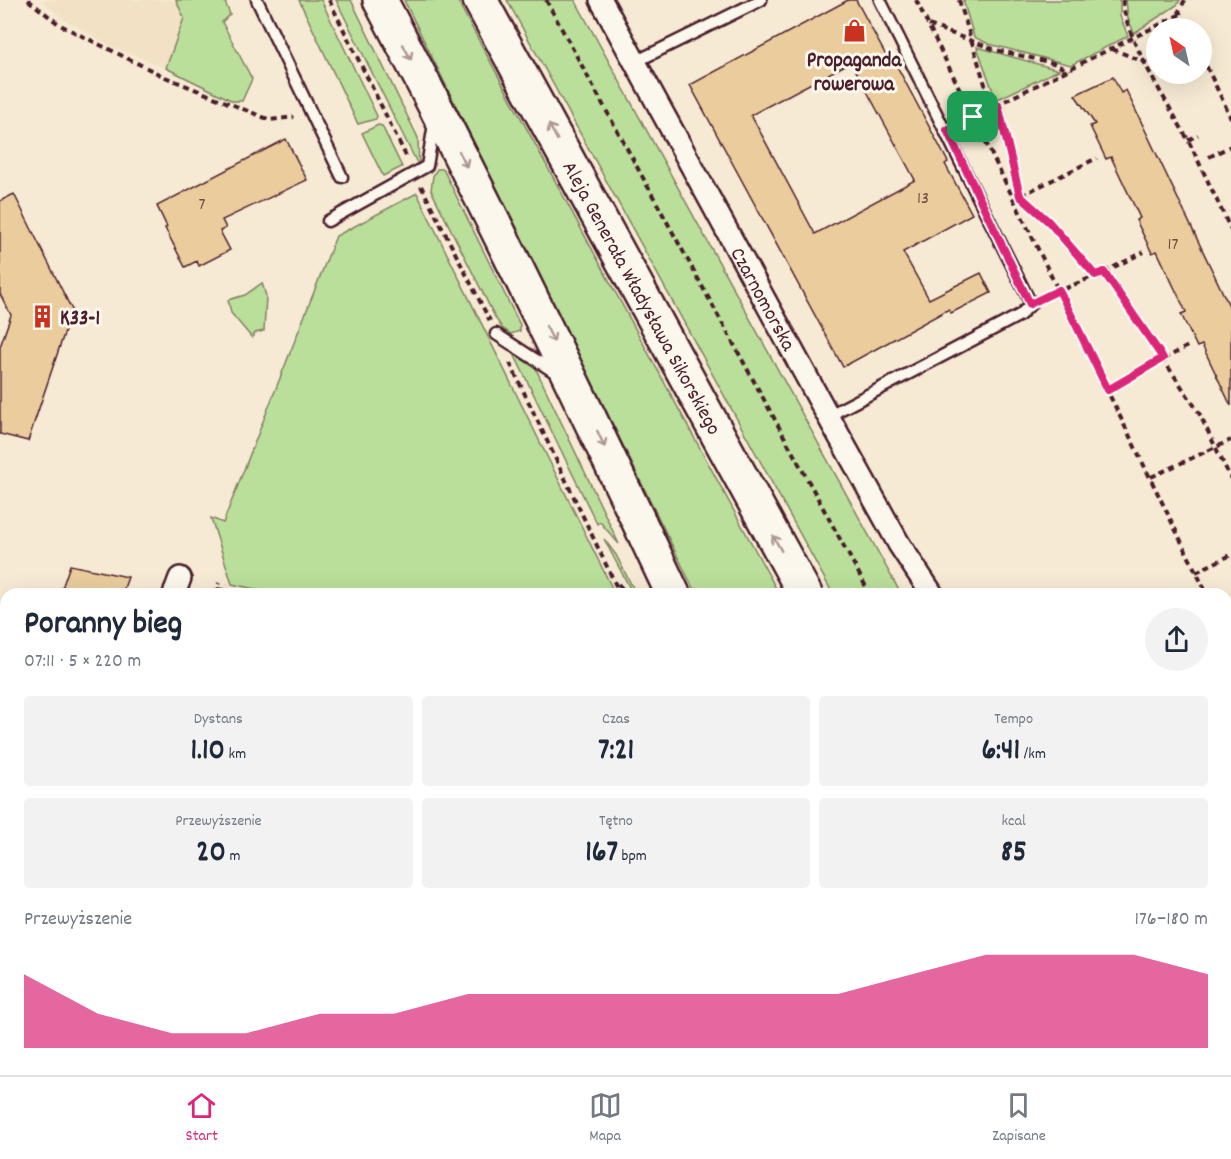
<!DOCTYPE html>
<html lang="pl">
<meta charset="utf-8">
<style>
:root{--surface:#fff;--page:#f2f2f3;--text:#1f2937;--muted:#747a83;--line:#e0e1e3;--accent:#db2777}
body{margin:0;font-family:Dekko,sans-serif;background:var(--page);color:var(--text);height:100vh;display:flex;flex-direction:column;font-size:22px;white-space:nowrap}
*{box-sizing:border-box;margin:0}
p{font-size:20px;color:var(--muted)}
.icon{flex:none;width:33px;height:33px;fill:none;stroke:currentColor;stroke-width:2;stroke-linecap:round;stroke-linejoin:round}
.map{position:relative;flex:1;overflow:hidden}
.drawer{position:absolute;left:0px;top:588px;width:1232px;height:488px;display:flex;flex-direction:column;background:var(--surface);border-radius:18px 18px 0 0;box-shadow:0 6px 24px #0002}
.drawer>*{flex:none}
.needle{width:39px;rotate:326deg}
.buttons{position:absolute;left:1146px;top:18px;display:grid;gap:12px}
.buttons a{display:grid;place-items:center;width:66px;height:66px;border-radius:50%;background:var(--surface);box-shadow:0 6px 24px #0002;font-size:30px}
.pin{position:absolute;display:grid;place-items:center;width:51px;height:51px;color:#fff;margin:-26px;border-radius:12px;box-shadow:0 3px 9px #0006}
.round{display:grid;place-items:center;flex:none;width:63px;height:63px;border-radius:32px;background:var(--page)}
.overview{display:flex;align-items:center;justify-content:space-between;height:102px;padding:0 24px}
h1{font-size:33px;font-weight:800;line-height:45px}
.figures{display:grid;grid-template-columns:repeat(3,1fr);gap:9px;height:102px;padding:6px 24px}
.figures div{display:grid;align-content:center;border-radius:6px;background:var(--page);text-align:center}
.figures b{font-size:30px;font-weight:800}
.figures small{font-size:16px;font-weight:400}
.figures p{font-size:16px}
.chart{height:168px;padding:12px 24px}
.chart p{display:flex;justify-content:space-between}
.chart svg{width:100%;height:108px;margin-top:6px;fill:var(--accent);opacity:.7}
.tab-bar{display:flex;justify-content:space-around;align-items:center;height:84px;border-top:2px solid var(--line);background:var(--surface);font-size:16px;color:var(--muted)}
.tab-bar a{display:grid;justify-items:center;gap:3px}
.tab-bar .active{color:var(--accent)}
.map>svg:first-child{display:block}
</style>
<div class="map">
<svg width="1231" height="1075" viewBox="0 0 1231 1075">
<rect width="100%" height="100%" fill="#f6ead4"/>
<filter id="ink" filterUnits="userSpaceOnUse"><feTurbulence type="fractalNoise" baseFrequency=".0167" numOctaves="2"/><feDisplacementMap in="SourceGraphic" scale="12" xChannelSelector="R" yChannelSelector="G"/><feConvolveMatrix kernelMatrix="1 2 1 2 8 2 1 2 1" color-interpolation-filters="sRGB"/></filter>
<g filter="url(#ink)">
<path fill="#f2e1c4" d="M 41,0 L 176,0 L 184,18 L 166,68 L 109,45 L 64,19 Z"/>
<g fill="#b9df9a" stroke="#827f62" stroke-width="1.5">
<path d="M 176,0 L 224,0 L 230,14 L 222,22 L 252,79 L 242,101 L 233,101 L 166,68 L 184,18 Z"/>
<path d="M 299,0 L 321,0 L 377,116 L 376,119 L 358,124 Z"/>
<path d="M 336,0 L 351,0 L 418,138 L 419,167 Z"/>
<path d="M 404,0 L 457,0 L 779,594 L 696,594 Z"/>
<path d="M 507,0 L 575,0 L 901,594 L 833,594 Z"/>
<path d="M 963,0 L 1120,0 L 1120,16 L 1128,36 L 1071,65 L 989,44 L 974,37 Z"/>
<path d="M 1126,0 L 1180,0 L 1177,5 L 1134,33 L 1128,18 Z"/>
<path d="M 977,47 L 1059,70 L 996,100 Z"/>
<path d="M 378,125 L 382,126 L 402,167 L 383,176 L 362,133 Z"/>
<path d="M 437,169 L 443,169 L 520,325 L 520,331 L 511,334 L 503,329 L 496,319 L 431,190 L 433,176 Z"/>
<path d="M 417,193 L 615,594 L 277,594 L 232,584 L 211,518 L 223,523 L 336,236 Z"/>
<path d="M 262,283 L 266,296 L 264,331 L 255,333 L 252,338 L 231,313 L 228,300 L 245,295 Z"/>
<path d="M 514,354 L 535,367 L 619,544 L 600,522 L 597,524 Z"/>
<path d="M 604,539 L 616,555 L 636,594 L 633,594 Z"/>
<path d="M 1231,735 L 1231,809 L 1226,814 L 1226,737 Z"/>
<path d="M 1231,843 L 1231,930 L 1226,923 L 1226,848 Z"/>
<path d="M 1226,973 L 1231,979 L 1231,1061 L 1226,1067 Z"/>
<path d="M 305,1070 L 438,1070 L 441,1075 L 303,1075 Z"/>
<path d="M 959,1070 L 1038,1070 L 1041,1075 L 962,1075 Z"/>
<path d="M 1137,1070 L 1223,1070 L 1218,1075 L 1140,1075 Z"/>
</g>
<g fill="#eacc9d" stroke="#4a1f2b" stroke-width="1.5" fill-rule="evenodd">
<path d="M 848,0 L 856,0 L 889,61 L 893,59 L 948,162 L 945,164 L 972,214 L 903,252 L 929,299 L 981,273 L 991,293 L 951,313 L 949,309 L 843,367 L 690,85 ZM 851,62 L 915,180 L 815,234 L 751,115 Z"/>
<path d="M 1113,77 L 1121,93 L 1126,90 L 1231,310 L 1231,406 L 1202,345 L 1197,347 L 1181,314 L 1186,312 L 1157,251 L 1152,253 L 1136,220 L 1140,218 L 1111,157 L 1106,159 L 1090,126 L 1095,124 L 1075,95 Z"/>
<path d="M 286,139 L 307,180 L 222,220 L 226,228 L 220,231 L 230,250 L 199,266 L 197,261 L 185,267 L 165,228 L 167,227 L 157,206 Z"/>
<path d="M 14,194 L 72,310 L 28,441 L 0,434 L 0,347 L 11,315 L 0,294 L 0,201 Z"/>
<path d="M 70,565 L 128,577 L 122,594 L 60,594 Z"/>
</g>
<g fill="none" stroke-linecap="round" stroke-linejoin="round">
<defs>
<g id="lane">
<path d="M 257,0 L 342,177"/>
<path d="M 635,62 L 761,0"/>
<path d="M 328,221 L 427,166 L 434,124"/>
<path d="M 496,334 L 559,375"/>
<path d="M 828,416 L 1020,315 L 1031,304 L 880,0"/>
<path d="M 835,1070 L 838,1075"/>
</g>
<g id="street">
<path id="s1" d="M 601,0 L 828,416 L 899,544 L 932,594"/>
<path d="M 174,594 L 180,578"/>
<path d="M 1226,832 L 1231,827"/>
<path d="M 1226,945 L 1231,952"/>
<path d="M 0,1011 L 6,1013"/>
<path d="M 459,1070 L 462,1075"/>
<path d="M 10,1075 L 12,1070"/>
</g>
<g id="primary">
<path d="M 380,0 C 483,195 579,394 673,594"/>
<path id="s2" d="M 480,0 L 805,594"/>
<path d="M 932,1070 L 936,1075"/>
<path d="M 1065,1070 L 1068,1075"/>
</g>
</defs>
<use href="#lane" stroke="#4a1f2b" stroke-width="15"/>
<use href="#street" stroke="#4a1f2b" stroke-width="26"/>
<use href="#primary" stroke="#4a1f2b" stroke-width="38"/>
<g stroke="#4a1f2b" stroke-width="4" stroke-dasharray="6 4.5" stroke-linecap="butt">
<path d="M 28,0 L 60,25 L 165,77 L 270,120 L 294,117"/>
<path d="M 329,0 L 407,158"/>
<path d="M 546,0 L 870,594"/>
<path d="M 916,0 L 1207,594"/>
<path d="M 959,0 L 992,107"/>
<path d="M 1123,0 C 1123,35 1169,105 1187,138 C 1202,168 1216,199 1231,230"/>
<path d="M 1185,0 L 1179,11 L 1188,28"/>
<path d="M 929,25 L 996,50 L 1053,63 L 1069,71"/>
<path d="M 1112,49 L 1147,63"/>
<path d="M 1202,57 L 1231,118"/>
<path d="M 998,105 L 1020,196 L 1049,222 L 1095,275"/>
<path d="M 958,124 L 1181,14"/>
<path d="M 1188,140 L 1198,135"/>
<path d="M 1209,157 L 1231,146"/>
<path d="M 421,186 L 490,321"/>
<path d="M 1012,200 L 1097,158"/>
<path d="M 1104,272 L 1144,252"/>
<path d="M 1045,297 L 1104,272 L 1198,411 L 1231,479"/>
<path d="M 510,363 L 620,594"/>
<path d="M 1108,389 L 1190,345"/>
<path d="M 1151,477 L 1231,440"/>
<path d="M 1196,572 L 1231,555"/>
<path d="M 618,584 L 627,594"/>
<path d="M 217,589 L 248,594"/>
<path d="M 215,594 L 219,583"/>
<path d="M 223,594 L 227,584"/>
<path d="M 1226,630 L 1231,641"/>
<path d="M 1226,902 L 1231,909"/>
<path d="M 1226,973 L 1228,1005"/>
<path d="M 632,1070 L 635,1075"/>
<path d="M 685,1070 L 689,1075"/>
<path d="M 787,1070 L 790,1075"/>
<path d="M 869,1070 L 872,1075"/>
<path d="M 887,1070 L 890,1075"/>
<path d="M 1128,1070 L 1131,1075"/>
<path d="M 48,1075 L 50,1070"/>
<path d="M 58,1075 L 60,1070"/>
<path d="M 237,1075 L 245,1070"/>
<path d="M 300,1075 L 302,1070"/>
<path d="M 1144,1075 L 1150,1070"/>
</g>
<use href="#lane" stroke="#fbf7ec" stroke-width="10"/>
<use href="#street" stroke="#fbf7ec" stroke-width="21"/>
<use href="#primary" stroke="#fbf7ec" stroke-width="33"/>
</g>
<defs><path id="oneway-shaft" d="M-6 0H5M1.5-3L5.5 0L1.5 3" fill="none" stroke-width="1.6" stroke-linecap="round" stroke-linejoin="round" transform="scale(1.5)"/></defs>
<g stroke="#ab9695">
<use href="#oneway-shaft" transform="translate(407 52) rotate(62)"/>
<use href="#oneway-shaft" transform="translate(553 132) rotate(-119)"/>
<use href="#oneway-shaft" transform="translate(463 159) rotate(63)"/>
<use href="#oneway-shaft" transform="translate(550 334) rotate(63)"/>
<use href="#oneway-shaft" transform="translate(601 439) rotate(65)"/>
<use href="#oneway-shaft" transform="translate(777 543) rotate(-119)"/>
</g>
</g>
<g fill="none" stroke-linecap="round" stroke-linejoin="round" filter="url(#ink)">
<defs>
<path id="route" d="M 998,105 L 1020,196 L 1049,222 L 1095,275 L 1104,272 L 1163,358 L 1108,390 L 1059,290 L 1030,304 L 947,130 Z"/>
</defs>
<use href="#route" stroke="#fff" stroke-width="12"/>
<use href="#route" stroke="#db2777" stroke-width="8"/>
</g>
<defs>
<symbol id="shop-bare" viewBox="-9 -9 18 18"><path d="M-5-2.5h2.3a2.7 3.5 0 0 1 5.4 0H5L5.5 6h-11ZM-1.5-2.5h3a1.5 2.3 0 0 0-3 0Z" fill="#c8321e" stroke="#fbf7ec" stroke-width="2.5" paint-order="stroke"/></symbol>
<symbol id="building-bare" viewBox="-9 -9 18 18"><path d="M-4-6H4V6H1V3H-1V6H-4ZM-2.5-4.3h1.7v1.8h-1.7ZM.8-4.3h1.7v1.8H.8ZM-2.5-1h1.7V.8h-1.7ZM.8-1h1.7V.8H.8Z" fill="#c8321e" stroke="#fbf7ec" stroke-width="2.5" paint-order="stroke"/></symbol>
</defs>
<g fill-rule="evenodd">
<use href="#shop-bare" x="838" y="14" width="33" height="33"/>
<use href="#building-bare" x="26" y="300" width="33" height="33"/>
</g>
<g text-anchor="middle" stroke-width="6" stroke-linejoin="round" paint-order="stroke">
<g font-size="18" fill="#724a48">
<text x="923" y="203">13</text>
<text x="202" y="209">7</text>
<text x="1173" y="249">17</text>
</g>
<g font-size="21" font-weight="bold" fill="#4a1f2b" stroke="#fbf7ec">
<text x="854" y="66">Propaganda<tspan x="854" dy="24">rowerowa</tspan></text>
<text x="60" y="324" text-anchor="start">K33-1</text>
</g>
<g font-size="21" fill="#4a1f2b" stroke="#fbf7ec">
<text dy="7" stroke="none"><textPath href="#s2" startOffset="339">Aleja Generała Władysława Sikorskiego</textPath></text>
<text dy="7" stroke="none"><textPath href="#s1" startOffset="340">Czarnomorska</textPath></text>
</g>
</g>
</svg>
<div class="buttons">
<a><svg class="needle" viewBox="-14 -14 28 28"><path d="M0-13l5 13h-10z" fill="#e53935"/><path d="M0 13l5-13h-10z" fill="#747a83"/></svg></a>
</div>
<div class="pin" style="left:973px;top:117px;background:#1e9e55"><svg class="icon" aria-label="arrive" viewBox="0 0 24 24"><path d="M6 21V4h12l-3 4 3 4H6"/></svg></div>
<section class="drawer">
<div class="overview"><div><h1>Poranny bieg</h1><p>07:11 · 5 × 220 m</p></div><a class="round"><svg class="icon" aria-label="share" viewBox="0 0 24 24"><path d="M12 15V3M7 8l5-5 5 5M5 13v7h14v-7"/></svg></a></div>
<div class="figures">
<div><p>Dystans</p><b>1.10<small> km</small></b></div>
<div><p>Czas</p><b>7:21</b></div>
<div><p>Tempo</p><b>6:41<small> /km</small></b></div>
</div>
<div class="figures">
<div><p>Przewyższenie</p><b>20<small> m</small></b></div>
<div><p>Tętno</p><b>167<small> bpm</small></b></div>
<div><p>kcal</p><b>85</b></div>
</div>
<div class="chart"><p><span>Przewyższenie</span>176–180 m</p>
<svg viewBox="0 0 160 44" preserveAspectRatio="none"><path d="M0 44V14L10 30L20 38L30 38L40 30L50 30L60 22L70 22L80 22L90 22L100 22L110 22L120 14L130 6L140 6L150 6L160 14V44z"/></svg>
</div>
</section>
</div>
<nav class="tab-bar">
<a class="active"><svg class="icon" aria-label="home" viewBox="0 0 24 24"><path d="M3 11l9-7 9 7M6 9v11h12V9"/></svg>Start</a>
<a><svg class="icon" aria-label="map" viewBox="0 0 24 24"><path d="M3 6l6-2 6 2 6-2v14l-6 2-6-2-6 2zM9 4v14M15 6v14"/></svg>Mapa</a>
<a><svg class="icon" aria-label="saved" viewBox="0 0 24 24"><path d="M7 4h10v16l-5-4-5 4z"/></svg>Zapisane</a>
</nav>
